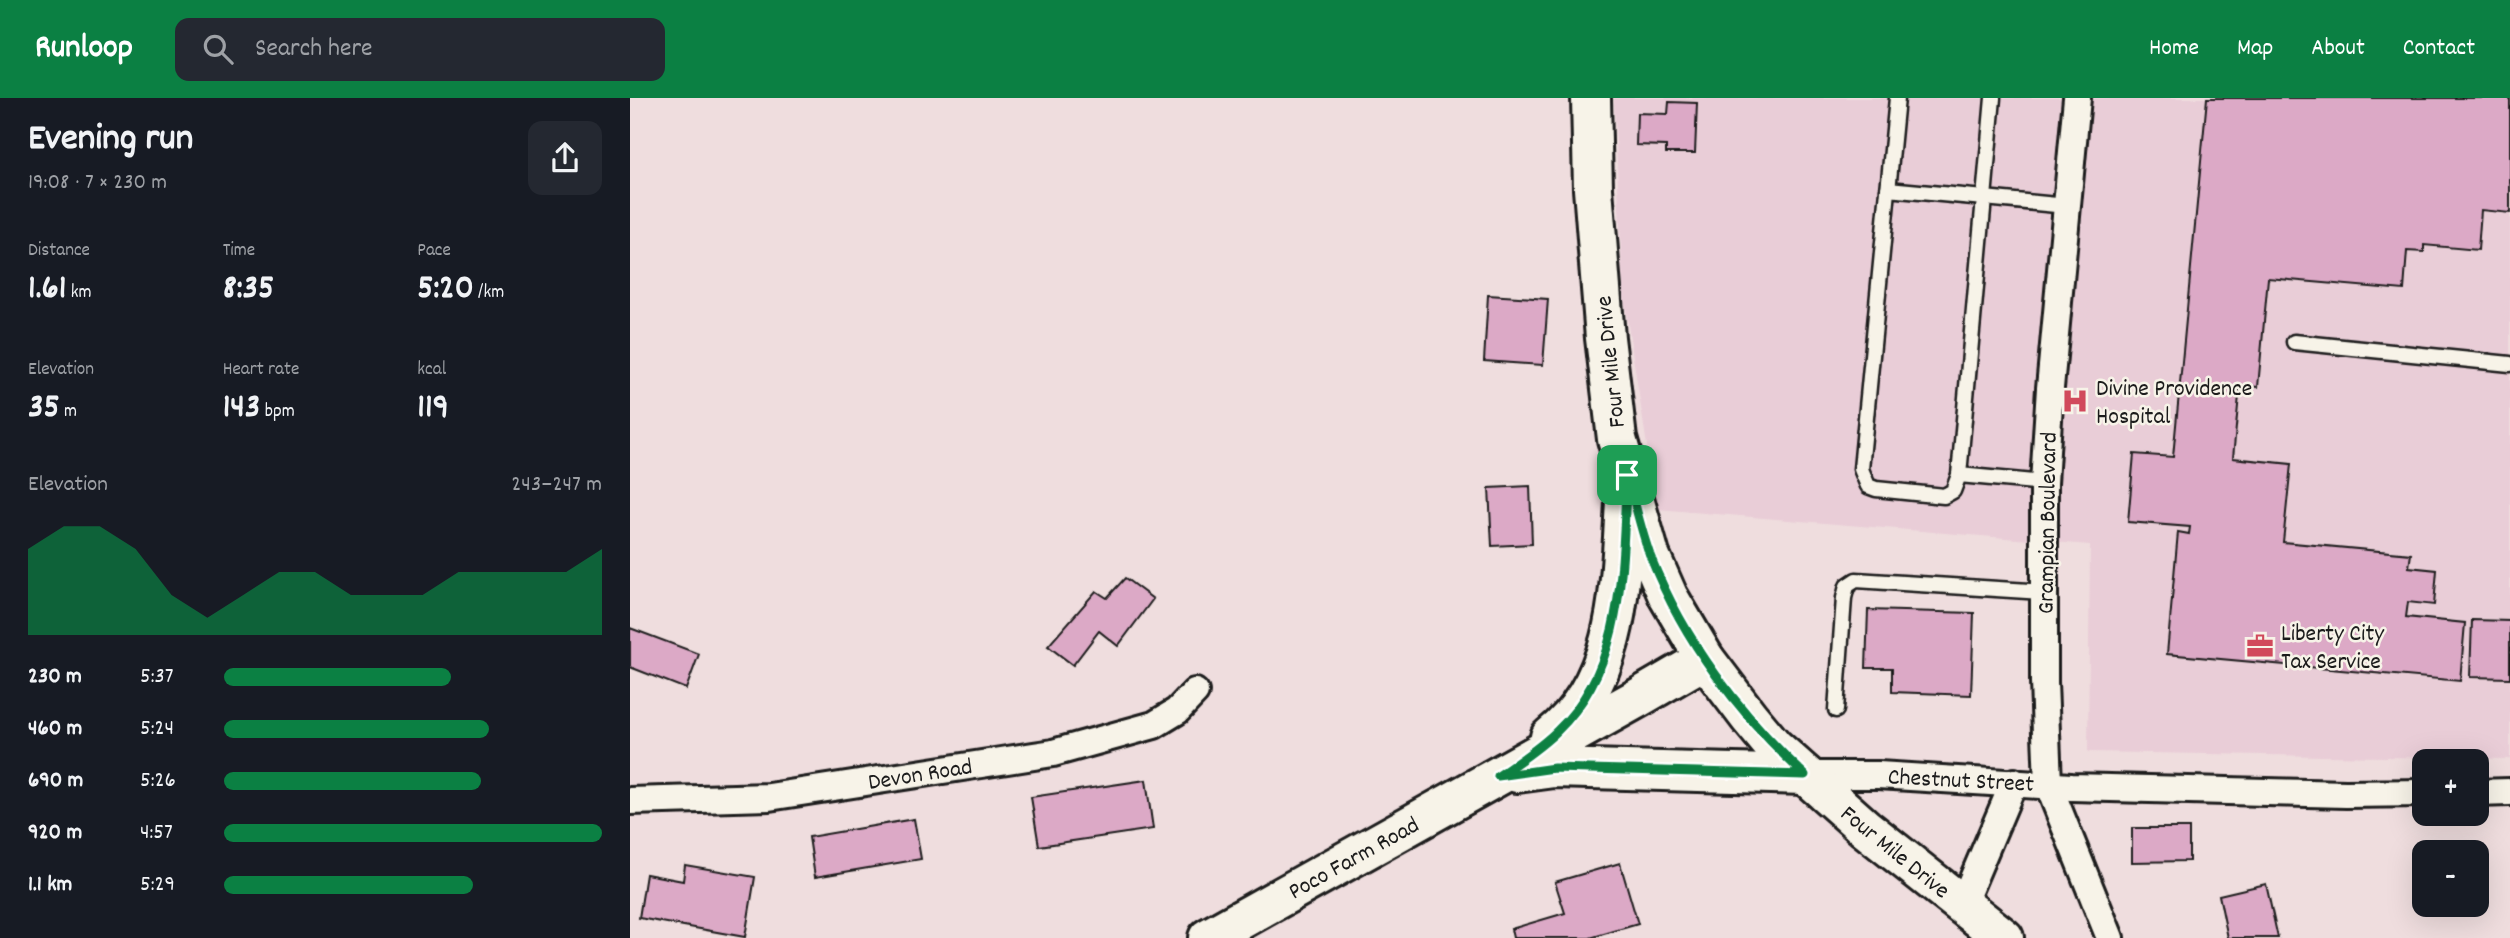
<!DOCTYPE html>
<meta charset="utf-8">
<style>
:root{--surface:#171b24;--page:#242831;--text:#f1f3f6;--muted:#9ea1a6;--accent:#0b8043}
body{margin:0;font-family:Dekko,sans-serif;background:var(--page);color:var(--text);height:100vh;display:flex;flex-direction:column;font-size:26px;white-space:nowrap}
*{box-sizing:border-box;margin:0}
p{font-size:23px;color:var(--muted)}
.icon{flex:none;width:38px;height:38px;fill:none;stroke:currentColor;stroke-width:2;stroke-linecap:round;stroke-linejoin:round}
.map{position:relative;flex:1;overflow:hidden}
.details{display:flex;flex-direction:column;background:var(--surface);width:630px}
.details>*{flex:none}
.controls{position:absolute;left:1782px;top:651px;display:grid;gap:14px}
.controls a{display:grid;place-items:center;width:77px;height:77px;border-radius:14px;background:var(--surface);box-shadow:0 7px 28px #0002;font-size:35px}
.pin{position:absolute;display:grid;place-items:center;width:60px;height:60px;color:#fff;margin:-30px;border-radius:14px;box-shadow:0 4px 10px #0006}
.round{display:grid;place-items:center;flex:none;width:74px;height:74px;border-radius:14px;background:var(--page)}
.head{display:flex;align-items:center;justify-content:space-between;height:119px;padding:0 28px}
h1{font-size:38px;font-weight:800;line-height:52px}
.metrics{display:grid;grid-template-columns:repeat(3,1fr);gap:10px;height:119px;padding:7px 28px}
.metrics div{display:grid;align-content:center}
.metrics b{font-size:35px;font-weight:800}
.metrics small{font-size:19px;font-weight:400}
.metrics p{font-size:19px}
.chart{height:196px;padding:14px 28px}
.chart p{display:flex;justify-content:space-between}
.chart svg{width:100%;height:126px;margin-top:7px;fill:var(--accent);opacity:.7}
ul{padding:0 28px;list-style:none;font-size:23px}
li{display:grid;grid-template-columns:112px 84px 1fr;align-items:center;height:52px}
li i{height:18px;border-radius:9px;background:var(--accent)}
header{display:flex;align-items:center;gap:42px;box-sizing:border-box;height:98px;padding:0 35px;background:var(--accent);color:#fff}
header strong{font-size:33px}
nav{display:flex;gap:38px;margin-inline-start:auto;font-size:24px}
.search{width:490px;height:63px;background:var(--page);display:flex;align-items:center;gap:18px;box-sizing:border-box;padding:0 24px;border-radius:14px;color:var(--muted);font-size:26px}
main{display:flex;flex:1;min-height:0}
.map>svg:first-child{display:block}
</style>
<header>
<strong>Runloop</strong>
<div class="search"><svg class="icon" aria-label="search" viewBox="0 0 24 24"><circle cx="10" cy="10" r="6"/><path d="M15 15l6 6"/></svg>Search here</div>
<nav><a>Home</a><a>Map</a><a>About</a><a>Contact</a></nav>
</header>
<main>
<section class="details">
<div class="head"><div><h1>Evening run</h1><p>19:08 · 7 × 230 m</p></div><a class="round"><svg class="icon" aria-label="share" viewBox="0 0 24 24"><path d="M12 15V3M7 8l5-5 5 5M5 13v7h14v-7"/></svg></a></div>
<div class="metrics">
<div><p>Distance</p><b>1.61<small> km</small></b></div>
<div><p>Time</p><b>8:35</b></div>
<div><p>Pace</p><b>5:20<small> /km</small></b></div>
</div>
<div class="metrics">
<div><p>Elevation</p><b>35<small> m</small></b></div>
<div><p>Heart rate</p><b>143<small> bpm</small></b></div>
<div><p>kcal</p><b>119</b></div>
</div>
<div class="chart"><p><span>Elevation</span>243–247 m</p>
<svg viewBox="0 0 160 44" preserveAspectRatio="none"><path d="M0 44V14L10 6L20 6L30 14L40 30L50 38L60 30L70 22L80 22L90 30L100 30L110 30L120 22L130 22L140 22L150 22L160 14V44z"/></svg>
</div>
<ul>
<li><b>230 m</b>5:37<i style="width:60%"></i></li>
<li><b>460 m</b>5:24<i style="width:70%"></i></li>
<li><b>690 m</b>5:26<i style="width:68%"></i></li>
<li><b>920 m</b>4:57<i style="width:100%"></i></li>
<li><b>1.1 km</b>5:29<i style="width:66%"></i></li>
</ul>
</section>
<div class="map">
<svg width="1880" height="840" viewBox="0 0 1880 840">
<rect width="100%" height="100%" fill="#efddde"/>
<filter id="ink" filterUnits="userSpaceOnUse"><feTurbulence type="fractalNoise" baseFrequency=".0143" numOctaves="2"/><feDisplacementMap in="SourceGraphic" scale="14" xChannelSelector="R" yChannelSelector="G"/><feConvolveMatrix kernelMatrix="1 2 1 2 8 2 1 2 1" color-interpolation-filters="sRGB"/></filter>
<g filter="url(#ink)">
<path fill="#e9cdd7" d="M 984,0 L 1880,0 L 1880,661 L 1458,654 L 1460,447 L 1027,411 L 993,195 Z"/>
<g fill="#dca9c6" stroke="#1c1c1c" stroke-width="2">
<path d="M 1577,0 L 1880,0 L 1880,115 L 1851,112 L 1848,152 L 1794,147 L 1794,154 L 1777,153 L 1774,192 L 1638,180 L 1628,289 L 1610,287 L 1603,360 L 1661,366 L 1653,444 L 1781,456 L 1779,469 L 1807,472 L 1804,507 L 1778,504 L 1776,519 L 1835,525 L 1830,583 L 1537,556 L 1548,434 L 1559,436 L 1560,429 L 1498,424 L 1504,356 L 1543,359 Z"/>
<path d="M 1039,4 L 1067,5 L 1065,55 L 1036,55 L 1036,48 L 1006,47 L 1007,15 L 1038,16 Z"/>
<path d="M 858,197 L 918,201 L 913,267 L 854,263 Z"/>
<path d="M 900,388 L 902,446 L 862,448 L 859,390 Z"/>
<path d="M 495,480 L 523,501 L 488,548 L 469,533 L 443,567 L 418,548 L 466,493 L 477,500 Z"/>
<path d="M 1238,512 L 1344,515 L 1341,597 L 1262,594 L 1262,570 L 1236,570 Z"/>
<path d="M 1842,522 L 1880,523 L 1880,580 L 1840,579 Z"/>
<path d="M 0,530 L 69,556 L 56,591 L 0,569 Z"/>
<path d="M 516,682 L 523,731 L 409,748 L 401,699 Z"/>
<path d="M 284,721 L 291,761 L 185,779 L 179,739 Z"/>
<path d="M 1502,730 L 1559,730 L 1559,763 L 1502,764 Z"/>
<path d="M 1797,750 L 1839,752 L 1839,754 L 1797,754 Z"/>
<path d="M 990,765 L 1008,826 L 960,840 L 883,840 L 881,831 L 935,815 L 925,784 Z"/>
<path d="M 55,767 L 125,779 L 115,839 L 9,820 L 16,776 L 53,783 Z"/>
<path d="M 1636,786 L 1648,840 L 1598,840 L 1589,797 Z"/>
</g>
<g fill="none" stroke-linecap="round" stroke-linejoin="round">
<defs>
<g id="lane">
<path d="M 1267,0 L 1231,371 L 1238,388 L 1246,391 L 1314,398 L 1323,393 L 1329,377"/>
<path d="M 1363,0 L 1354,100 L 1437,108"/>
<path d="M 1258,91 L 1354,100 L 1329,377 L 1414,385"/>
<path d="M 1664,244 L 1880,266"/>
<path d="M 1206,612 L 1214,500 L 1217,488 L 1226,482 L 1414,494"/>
</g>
<g id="street">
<path d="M 1447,0 L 1420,290 L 1414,385 L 1414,584 L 1418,686 L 1480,840"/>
<path d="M 1175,677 L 1248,677 L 1441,689 L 1716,696 L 1794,695"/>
<path d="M 1846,695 L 1880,694"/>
<path d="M 0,703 L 139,699 L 423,655 L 524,627 L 547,613 L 565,594"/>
<path d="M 1332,807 L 1384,684"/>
</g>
<g id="secondary">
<path d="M 961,0 L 963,91 L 975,240 L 987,341 L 1020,457 L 1038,498 L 1075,561 L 1119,619 L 1144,649 L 1235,730 L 1374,840"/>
<path d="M 920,639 C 991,583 990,486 995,404"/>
<path d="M 887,675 L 924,670 L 1175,677"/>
<path d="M 578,840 L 1008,600 L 1075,561"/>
</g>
</defs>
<use href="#lane" stroke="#1c1c1c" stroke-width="19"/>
<use href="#street" stroke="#1c1c1c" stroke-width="32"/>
<use href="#secondary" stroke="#1c1c1c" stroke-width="44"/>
<use href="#lane" stroke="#f7f3e8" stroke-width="14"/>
<use href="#street" stroke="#f7f3e8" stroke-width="26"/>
<use href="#secondary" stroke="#f7f3e8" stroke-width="38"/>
</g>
</g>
<g fill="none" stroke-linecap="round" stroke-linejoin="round" filter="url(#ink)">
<defs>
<path id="route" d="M 997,377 C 1005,404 1011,433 1021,460 C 1054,543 1110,617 1175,677 L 924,670 L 868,678 C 888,664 910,650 927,633 C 997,566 991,465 997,377 Z"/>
</defs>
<use href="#route" stroke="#fff" stroke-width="14"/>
<use href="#route" stroke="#0b8043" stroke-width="9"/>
</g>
<defs>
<symbol id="hospital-bare" viewBox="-9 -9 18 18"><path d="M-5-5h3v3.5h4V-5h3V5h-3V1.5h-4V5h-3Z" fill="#d1495b" stroke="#f7f3e8" stroke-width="2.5" paint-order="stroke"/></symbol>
<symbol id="office-bare" viewBox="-9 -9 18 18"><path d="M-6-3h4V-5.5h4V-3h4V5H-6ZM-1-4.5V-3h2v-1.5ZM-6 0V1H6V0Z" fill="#d1495b" stroke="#f7f3e8" stroke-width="2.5" paint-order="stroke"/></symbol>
</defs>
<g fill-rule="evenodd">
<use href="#hospital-bare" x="1426" y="284" width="38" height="38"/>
<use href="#office-bare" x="1611" y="529" width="38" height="38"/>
</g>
<g text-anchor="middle" stroke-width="5" stroke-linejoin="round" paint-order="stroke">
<g font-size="24" fill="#1c1c1c" stroke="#f7f3e8">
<text transform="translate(979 264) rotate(-96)" y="8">Four Mile Drive</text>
<text transform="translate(1416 425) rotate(-89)" y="8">Grampian Boulevard</text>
<text transform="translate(290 675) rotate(-9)" y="8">Devon Road</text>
<text transform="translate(1331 681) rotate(3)" y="8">Chestnut Street</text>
<text transform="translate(1266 753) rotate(39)" y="8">Four Mile Drive</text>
<text transform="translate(723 759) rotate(-29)" y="8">Poco Farm Road</text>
</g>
<g font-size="24" fill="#1c1c1c" stroke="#f7f3e8" text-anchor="start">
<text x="1466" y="297">Divine Providence<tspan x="1466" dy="28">Hospital</tspan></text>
<text x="1651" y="542">Liberty City<tspan x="1651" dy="28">Tax Service</tspan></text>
</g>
</g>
</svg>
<div class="controls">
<a>+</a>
<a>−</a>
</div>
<div class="pin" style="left:997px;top:377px;background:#1e9e55"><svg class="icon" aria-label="arrive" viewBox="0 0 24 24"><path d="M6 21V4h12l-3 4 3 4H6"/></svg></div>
</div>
</main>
